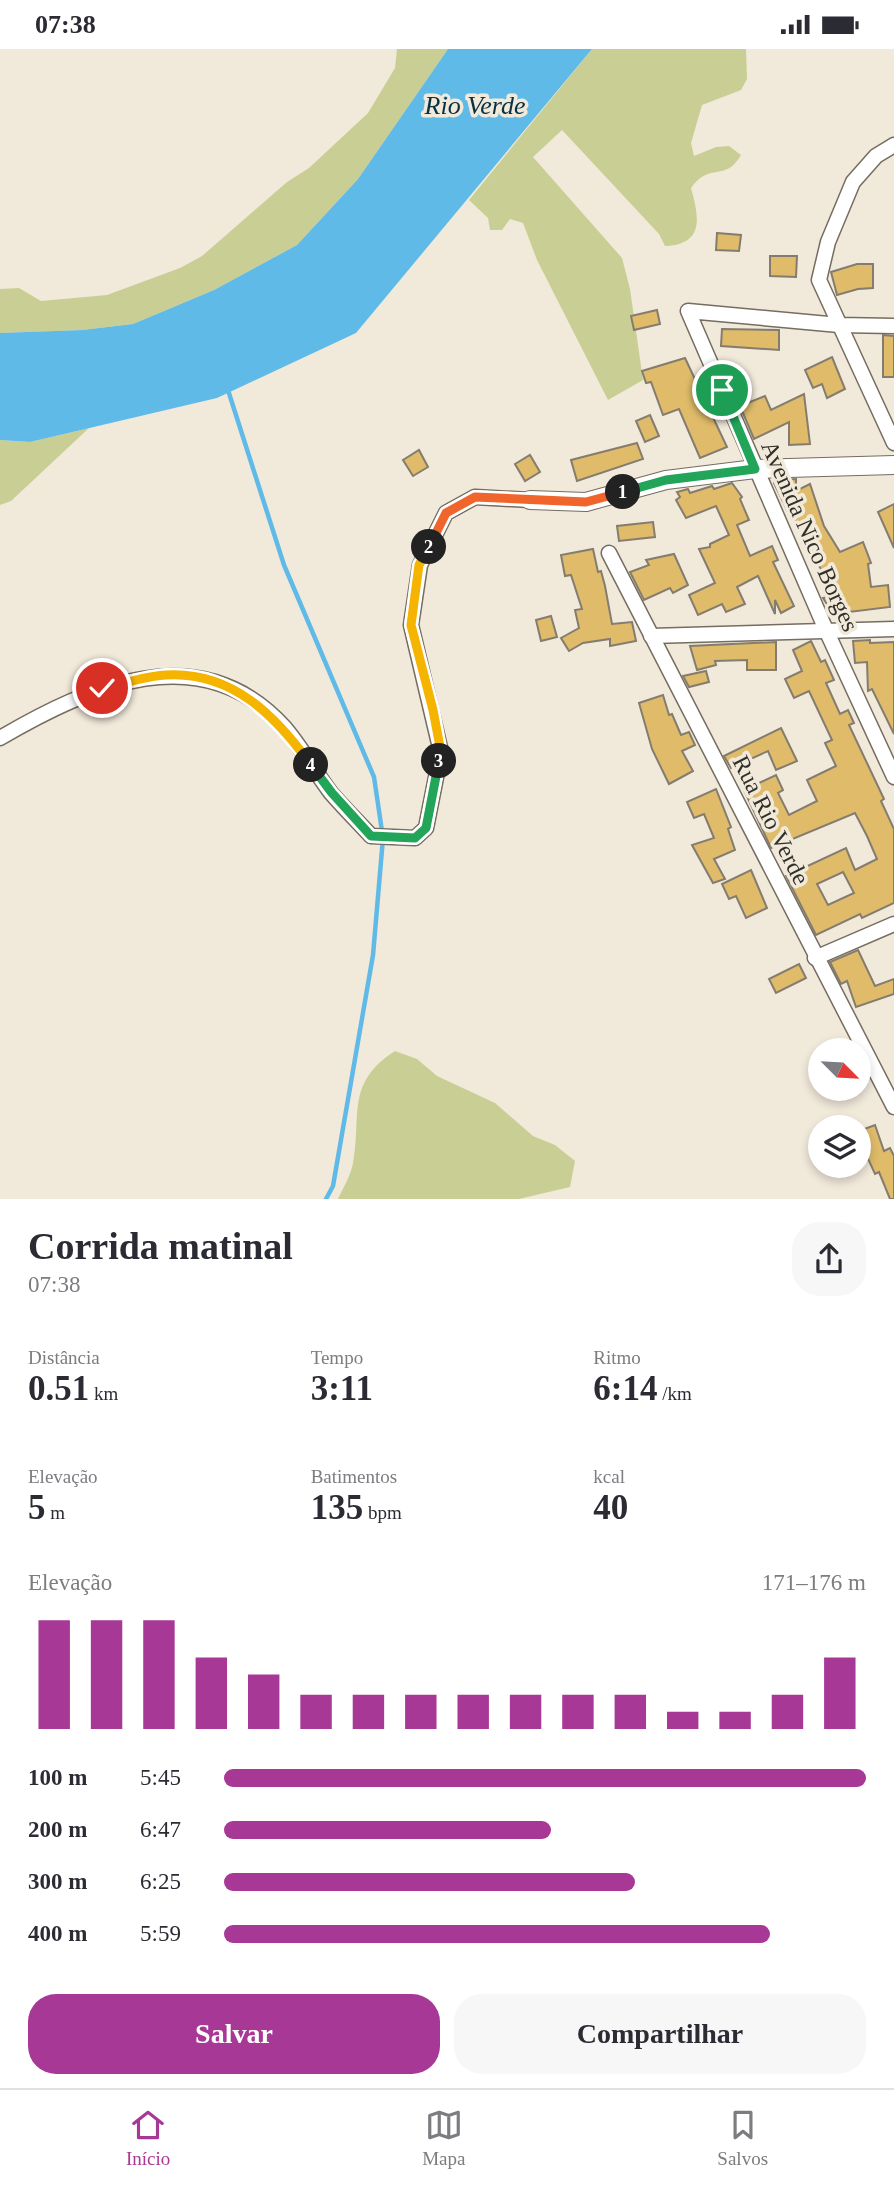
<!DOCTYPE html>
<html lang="pt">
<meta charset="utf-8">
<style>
:root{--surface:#fff;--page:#f7f7f7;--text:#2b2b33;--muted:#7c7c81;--line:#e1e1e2;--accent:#a73895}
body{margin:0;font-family:"Times New Roman",serif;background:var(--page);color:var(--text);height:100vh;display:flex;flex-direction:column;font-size:26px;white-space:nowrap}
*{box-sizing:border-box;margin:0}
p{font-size:23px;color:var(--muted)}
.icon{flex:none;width:38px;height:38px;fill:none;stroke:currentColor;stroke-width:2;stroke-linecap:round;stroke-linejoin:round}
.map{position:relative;height:1150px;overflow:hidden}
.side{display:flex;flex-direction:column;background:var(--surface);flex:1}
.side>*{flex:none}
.needle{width:46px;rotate:114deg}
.buttons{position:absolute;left:808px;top:989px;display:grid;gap:14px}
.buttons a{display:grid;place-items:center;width:63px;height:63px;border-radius:50%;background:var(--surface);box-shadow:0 4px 10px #0003;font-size:35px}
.pin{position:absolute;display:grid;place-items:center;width:60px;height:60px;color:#fff;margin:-30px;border:4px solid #fff;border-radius:50%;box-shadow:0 2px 7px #0007}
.km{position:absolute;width:35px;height:35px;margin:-18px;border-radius:50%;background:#222;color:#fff;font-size:19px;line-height:35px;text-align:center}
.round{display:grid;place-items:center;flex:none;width:74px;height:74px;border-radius:28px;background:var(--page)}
.headline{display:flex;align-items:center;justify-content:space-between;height:119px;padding:0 28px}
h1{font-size:38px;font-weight:700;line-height:52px}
.figures{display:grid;grid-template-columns:repeat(3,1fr);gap:10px;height:119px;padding:7px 28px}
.figures div{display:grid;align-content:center}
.figures b{font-size:35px;font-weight:700}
.figures small{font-size:19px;font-weight:400}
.figures p{font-size:19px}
.chart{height:196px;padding:14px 28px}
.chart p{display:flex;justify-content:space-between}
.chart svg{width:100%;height:126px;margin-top:7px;stroke:var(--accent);stroke-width:6}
.cta{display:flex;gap:14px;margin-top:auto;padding:14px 28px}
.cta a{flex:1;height:80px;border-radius:28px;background:var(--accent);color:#fff;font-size:28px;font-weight:700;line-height:80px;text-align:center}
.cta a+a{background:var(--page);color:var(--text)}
ul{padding:0 28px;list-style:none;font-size:23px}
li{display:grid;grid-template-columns:112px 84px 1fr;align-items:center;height:52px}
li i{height:18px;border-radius:9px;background:var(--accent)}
.status{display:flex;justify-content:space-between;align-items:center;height:49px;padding:0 35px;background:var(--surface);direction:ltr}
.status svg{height:19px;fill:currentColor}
.menu{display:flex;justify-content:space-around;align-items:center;height:98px;border-top:2px solid var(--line);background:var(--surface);font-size:19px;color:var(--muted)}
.menu a{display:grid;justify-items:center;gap:4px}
.menu .active{color:var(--accent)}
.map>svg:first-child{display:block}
</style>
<div class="status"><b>07:38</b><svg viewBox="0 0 49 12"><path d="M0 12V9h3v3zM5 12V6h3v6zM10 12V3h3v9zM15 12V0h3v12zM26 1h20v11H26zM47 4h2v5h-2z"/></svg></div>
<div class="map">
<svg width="894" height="1150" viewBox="0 0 894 1150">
<rect width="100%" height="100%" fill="#f1e9da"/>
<g fill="#c9cf94">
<path d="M 397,0 L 448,0 L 358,130 L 297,196 L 214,241 L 133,275 L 82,281 L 0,284 L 0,240 L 19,239 L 41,252 L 107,246 L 180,219 L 202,207 L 287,133 L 309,119 L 368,64 L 395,19 Z"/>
<path d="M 592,0 L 746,0 L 747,30 L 741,41 L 702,56 L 691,94 L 694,107 L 716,98 L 729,97 L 741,106 C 725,134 710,112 691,139 C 699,168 705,195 665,197 L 659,185 L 562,81 L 533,108 L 622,209 L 630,240 L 643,331 L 608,351 L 537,211 L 523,174 L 510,170 L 502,181 L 490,181 L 488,169 L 469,151 Z"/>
<path d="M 89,379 L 11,452 L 0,456 L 0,391 L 30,393 Z"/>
<path d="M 395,1002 L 417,1010 L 437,1027 L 495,1054 L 533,1087 L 555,1096 L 575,1112 L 570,1138 L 519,1150 L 338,1150 C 343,1139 351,1126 353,1114 C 362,1067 345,1034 395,1002 Z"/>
</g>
<path fill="#60bae7" d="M 448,0 L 592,0 L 356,284 L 217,349 L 30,393 L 0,391 L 0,284 L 82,281 L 133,275 L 214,241 L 297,196 L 358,130 Z"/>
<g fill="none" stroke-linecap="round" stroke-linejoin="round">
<path stroke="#60bae7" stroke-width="4.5" d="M 227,338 L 284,516 L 374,728 L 383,789 L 373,906 L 333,1137 L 326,1150"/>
</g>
<g fill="#dfbb6a" stroke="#847d6f" stroke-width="2" fill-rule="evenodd">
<path d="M 717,184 L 741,186 L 739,202 L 716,201 Z"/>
<path d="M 770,207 L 797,207 L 796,228 L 770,227 Z"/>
<path d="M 857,215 L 873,215 L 873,239 L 858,240 L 837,246 L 831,223 Z"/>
<path d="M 657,261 L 660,275 L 634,281 L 631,267 Z"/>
<path d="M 722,280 L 779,281 L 779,301 L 721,297 Z"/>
<path d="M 883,286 L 894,287 L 894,328 L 883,328 Z"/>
<path d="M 832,308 L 845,340 L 827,349 L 822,335 L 813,339 L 805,321 Z"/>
<path d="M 685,309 L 727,398 L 700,409 L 679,360 L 663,366 L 651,333 L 646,334 L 642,322 Z"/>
<path d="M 804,345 L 810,395 L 789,396 L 789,373 L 754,390 L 740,357 L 765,347 L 771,361 Z"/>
<path d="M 650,366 L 659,387 L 645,393 L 636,372 Z"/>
<path d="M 637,394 L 643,410 L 577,432 L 571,411 Z"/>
<path d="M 419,401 L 428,418 L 413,427 L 403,411 Z"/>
<path d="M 530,406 L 540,423 L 525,432 L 515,415 Z"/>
<path d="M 796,430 L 796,442 L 810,435 L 824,477 L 840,503 L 863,493 L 871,514 L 868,515 L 871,538 L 888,536 L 890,558 L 833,565 L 823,549 L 833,547 L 817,512 L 814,514 L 803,495 L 806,493 L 792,463 L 789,465 L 774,434 L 776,431 Z"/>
<path d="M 732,434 L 742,448 L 740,450 L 749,471 L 737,476 L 750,507 L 772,497 L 778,511 L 773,513 L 794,557 L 781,564 L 775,551 L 775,565 L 758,527 L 737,538 L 745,555 L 726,563 L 722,555 L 698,566 L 689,546 L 715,534 L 699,500 L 710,498 L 710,495 L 729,486 L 716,457 L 686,469 L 676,451 L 680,448 L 677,443 L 688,440 L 690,444 L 712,437 L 714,440 Z"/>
<path d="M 894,455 L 894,499 L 878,463 Z"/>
<path d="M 653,473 L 655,488 L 619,492 L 617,477 Z"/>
<path d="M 593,500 L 598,523 L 601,522 L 605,537 L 612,575 L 632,573 L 636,592 L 610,597 L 610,590 L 583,594 L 569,602 L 561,589 L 579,579 L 575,561 L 582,560 L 571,526 L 565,527 L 561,506 Z"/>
<path d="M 674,505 L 688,536 L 673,544 L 670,539 L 644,551 L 630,523 L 649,516 L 646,511 Z"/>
<path d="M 551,567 L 557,588 L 541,592 L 536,571 Z"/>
<path d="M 870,591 L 870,594 L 894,593 L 894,685 L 872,640 L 868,642 L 867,613 L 855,614 L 853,592 Z"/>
<path d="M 811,592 L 821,613 L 825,611 L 834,631 L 826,634 L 840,665 L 848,661 L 854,674 L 849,676 L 884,750 L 881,752 L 894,780 L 894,854 L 862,869 L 860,865 L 816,886 L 786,827 L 846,799 L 855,821 L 877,810 L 867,787 L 855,764 L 771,799 L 744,741 L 776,726 L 783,741 L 778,744 L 789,766 L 817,752 L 807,731 L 836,717 L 825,694 L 832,691 L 809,642 L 794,649 L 785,630 L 802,622 L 793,601 ZM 843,823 L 854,844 L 828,856 L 817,835 Z"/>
<path d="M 776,593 L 776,621 L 747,621 L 747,611 L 715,612 L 716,616 L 697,621 L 690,597 Z"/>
<path d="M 706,622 L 709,633 L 689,638 L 683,627 Z"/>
<path d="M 663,646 L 669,666 L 672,665 L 681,686 L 689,683 L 695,696 L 682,702 L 693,722 L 669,735 L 652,700 L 639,654 Z"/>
<path d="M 781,679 L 797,712 L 776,721 L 768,702 L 731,719 L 724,707 Z"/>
<path d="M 716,740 L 731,778 L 728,780 L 735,801 L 714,810 L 725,830 L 713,834 L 692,796 L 714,789 L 704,765 L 694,769 L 687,753 Z"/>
<path d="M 751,821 L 767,859 L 746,869 L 736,847 L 729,850 L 722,835 Z"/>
<path d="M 858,901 L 875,937 L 894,930 L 894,945 L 856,958 L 847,932 L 841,935 L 830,913 Z"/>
<path d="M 799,915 L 806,929 L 776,944 L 769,930 Z"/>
<path d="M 875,1076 L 884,1102 L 890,1099 L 894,1107 L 894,1150 L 890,1150 L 879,1123 L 875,1125 L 864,1101 L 859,1103 L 859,1082 Z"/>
</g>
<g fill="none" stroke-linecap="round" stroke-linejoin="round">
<defs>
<g id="minor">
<path d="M 894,96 L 876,107 L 853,133 L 828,193 L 819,231 L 894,394"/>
<path d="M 894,277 L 839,276 L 688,262 L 826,581 L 894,728"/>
<path d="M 609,504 L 894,1058"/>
<path d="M 651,587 L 894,580"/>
<path d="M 0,689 C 89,637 202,586 285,679 C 302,699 315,723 331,744 C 344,759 358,773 371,787 L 415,789 L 426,779 L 441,703 L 411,576 L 420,516 L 446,464 L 475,448 L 530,451"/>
<path d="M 815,909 L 894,875"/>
</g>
<path id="tertiary" d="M 530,451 L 586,453 L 666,431 L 755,420 L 894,416"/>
</defs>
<use href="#minor" stroke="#746d60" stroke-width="17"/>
<use href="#tertiary" stroke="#746d60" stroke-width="20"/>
<use href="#minor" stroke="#fff" stroke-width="14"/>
<use href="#tertiary" stroke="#fff" stroke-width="18"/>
</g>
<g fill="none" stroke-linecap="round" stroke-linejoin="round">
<defs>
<path id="split-1" d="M 623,443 L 666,431 L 755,420 L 722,341"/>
<path id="split-2" d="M 429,498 L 446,464 L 475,448 L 586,453 L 623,443"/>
<path id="split-3" d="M 429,498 L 419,516 L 411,576 L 433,661 L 441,703 L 439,712"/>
<path id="split-4" d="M 311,716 L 332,744 L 371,787 L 415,789 L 426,779 L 439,712"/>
<path id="split-5" d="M 102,639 C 123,635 145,627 166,626 C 232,622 276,667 311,716"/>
</defs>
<use href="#split-1" stroke="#fff" stroke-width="14"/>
<use href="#split-2" stroke="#fff" stroke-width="14"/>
<use href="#split-3" stroke="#fff" stroke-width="14"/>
<use href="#split-4" stroke="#fff" stroke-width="14"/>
<use href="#split-5" stroke="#fff" stroke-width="14"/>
<use href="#split-1" stroke="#22a559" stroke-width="9"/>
<use href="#split-2" stroke="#f0652b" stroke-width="9"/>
<use href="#split-3" stroke="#f5b400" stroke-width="9"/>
<use href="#split-4" stroke="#22a559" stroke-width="9"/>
<use href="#split-5" stroke="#f5b400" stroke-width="9"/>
</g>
<g text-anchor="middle" stroke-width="7" stroke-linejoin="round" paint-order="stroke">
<g font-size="24" fill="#312f29" stroke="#f1e9da">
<text transform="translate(810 487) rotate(66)" y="8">Avenida Nico Borges</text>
<text transform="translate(771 771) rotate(63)" y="8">Rua Rio Verde</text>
</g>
<g font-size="26" font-style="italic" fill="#083144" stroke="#f1e9da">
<text x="475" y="65">Rio Verde</text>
</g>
</g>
</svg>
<div class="buttons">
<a><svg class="needle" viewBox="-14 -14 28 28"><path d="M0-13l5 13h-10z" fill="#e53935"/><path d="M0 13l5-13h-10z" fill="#7c7c81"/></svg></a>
<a><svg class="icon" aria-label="layers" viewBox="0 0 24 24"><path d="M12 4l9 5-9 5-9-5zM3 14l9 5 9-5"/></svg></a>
</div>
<div class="pin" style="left:722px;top:341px;background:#1e9e55"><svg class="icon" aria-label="arrive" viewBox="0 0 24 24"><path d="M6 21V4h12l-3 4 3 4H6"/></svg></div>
<div class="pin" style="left:102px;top:639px;background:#d93025"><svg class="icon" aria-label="check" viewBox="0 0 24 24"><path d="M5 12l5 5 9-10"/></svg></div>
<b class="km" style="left:623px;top:443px">1</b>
<b class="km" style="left:429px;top:498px">2</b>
<b class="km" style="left:439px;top:712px">3</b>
<b class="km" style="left:311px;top:716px">4</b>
</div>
<section class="side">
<div class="headline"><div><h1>Corrida matinal</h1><p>07:38</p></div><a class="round"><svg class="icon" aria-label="share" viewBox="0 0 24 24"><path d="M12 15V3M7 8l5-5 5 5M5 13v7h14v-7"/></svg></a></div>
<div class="figures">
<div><p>Distância</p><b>0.51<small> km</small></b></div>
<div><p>Tempo</p><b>3:11</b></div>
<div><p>Ritmo</p><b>6:14<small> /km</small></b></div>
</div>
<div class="figures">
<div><p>Elevação</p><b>5<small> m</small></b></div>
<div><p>Batimentos</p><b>135<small> bpm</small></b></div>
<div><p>kcal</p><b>40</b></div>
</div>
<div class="chart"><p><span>Elevação</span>171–176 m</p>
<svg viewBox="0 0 160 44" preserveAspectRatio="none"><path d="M5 44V6M15 44V6M25 44V6M35 44V19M45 44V25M55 44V32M65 44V32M75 44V32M85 44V32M95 44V32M105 44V32M115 44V32M125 44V38M135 44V38M145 44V32M155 44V19"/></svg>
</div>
<ul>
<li><b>100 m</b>5:45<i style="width:100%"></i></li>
<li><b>200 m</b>6:47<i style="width:51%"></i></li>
<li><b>300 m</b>6:25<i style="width:64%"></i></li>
<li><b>400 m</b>5:59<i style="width:85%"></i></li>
</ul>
<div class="cta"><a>Salvar</a><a>Compartilhar</a></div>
</section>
<nav class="menu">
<a class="active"><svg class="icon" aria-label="home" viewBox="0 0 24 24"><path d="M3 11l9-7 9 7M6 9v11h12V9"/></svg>Início</a>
<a><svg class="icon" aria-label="map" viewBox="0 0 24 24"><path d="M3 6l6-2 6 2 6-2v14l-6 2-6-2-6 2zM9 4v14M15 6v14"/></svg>Mapa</a>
<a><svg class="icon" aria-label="saved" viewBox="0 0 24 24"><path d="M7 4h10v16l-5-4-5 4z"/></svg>Salvos</a>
</nav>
